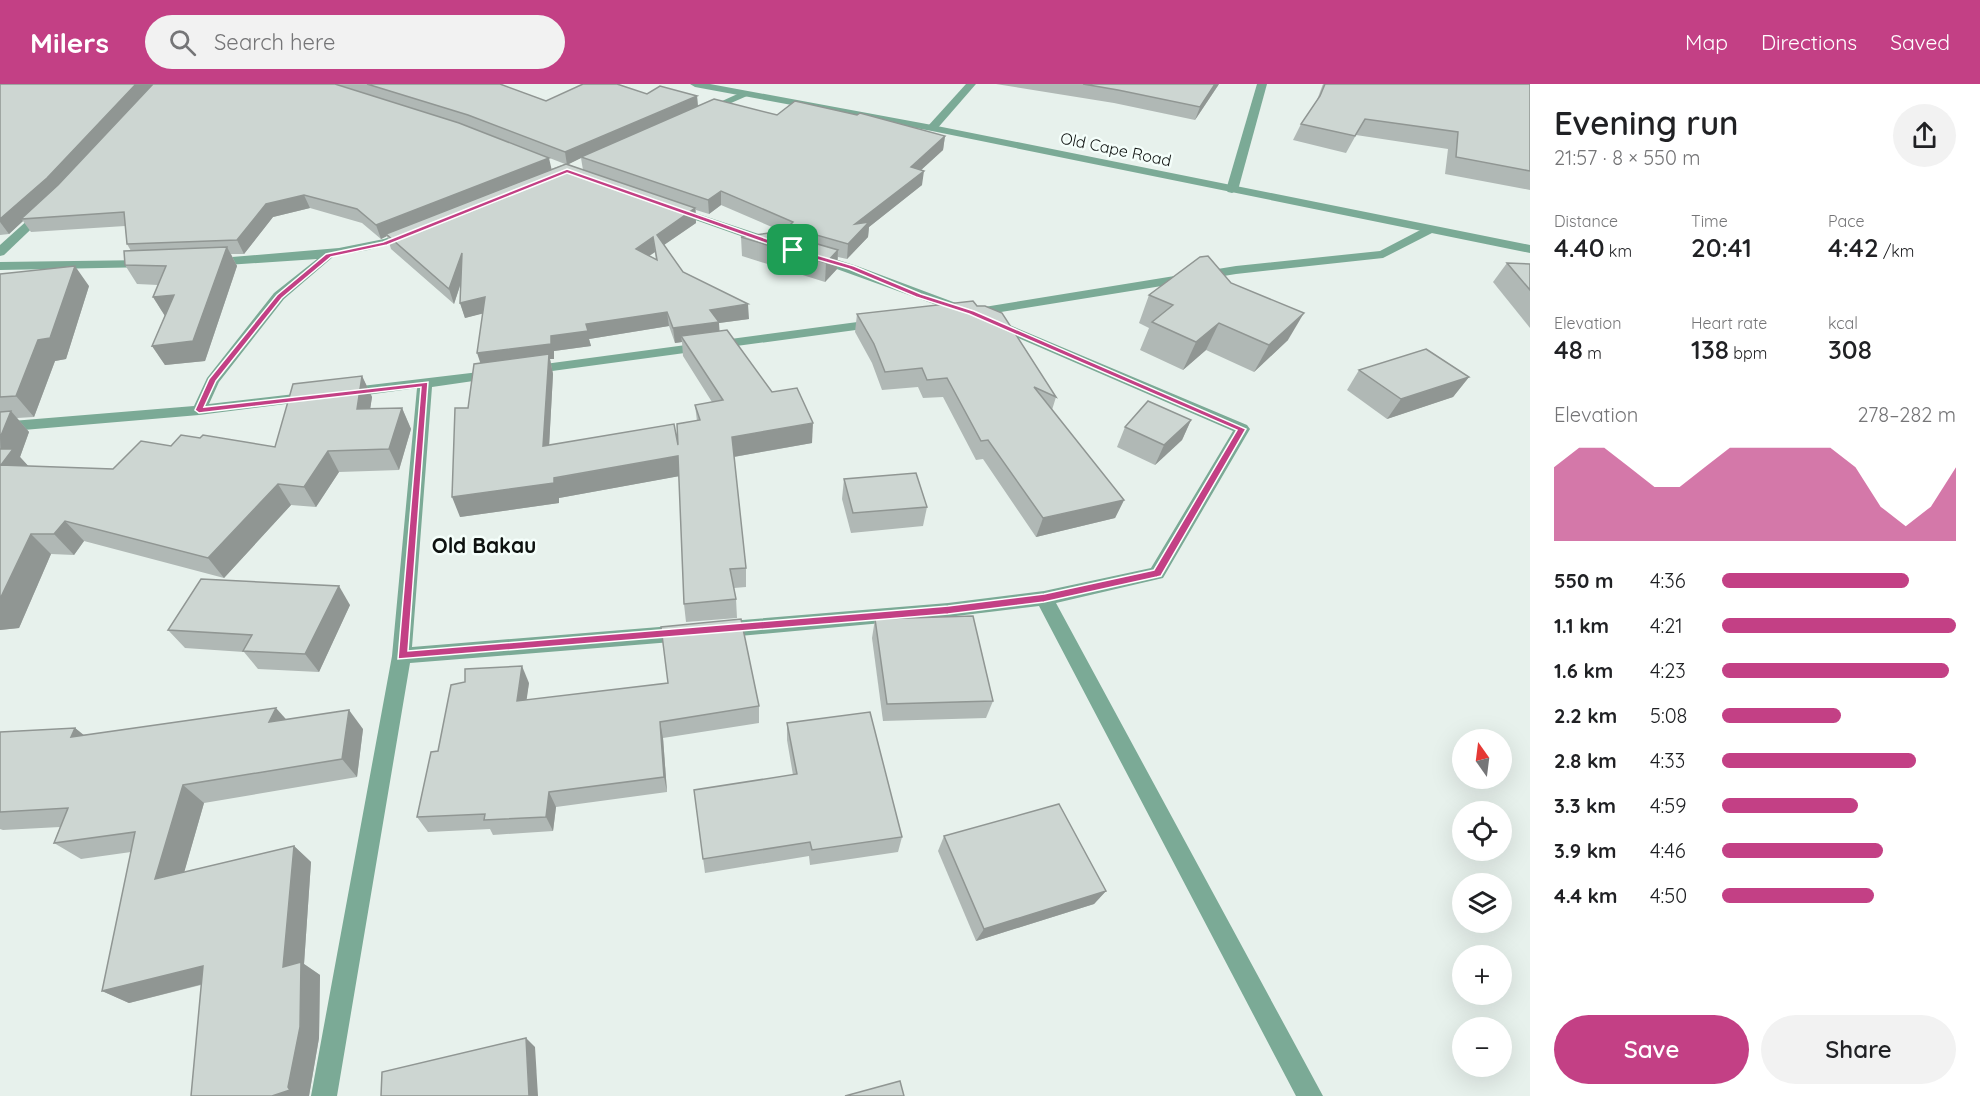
<!DOCTYPE html>
<meta charset="utf-8">
<style>
:root{--surface:#fff;--page:#f2f2f2;--text:#202124;--muted:#757577;--accent:#c34085}
body{margin:0;font-family:Quicksand,sans-serif;background:var(--page);color:var(--text);height:100vh;display:flex;flex-direction:column;font-size:22px;white-space:nowrap}
*{box-sizing:border-box;margin:0}
p{font-size:20px;color:var(--muted)}
.icon{flex:none;width:33px;height:33px;fill:none;stroke:currentColor;stroke-width:2;stroke-linecap:round;stroke-linejoin:round}
.map{position:relative;flex:1;overflow:hidden}
.sheet{display:flex;flex-direction:column;background:var(--surface);width:450px}
.sheet>*{flex:none}
.needle{width:39px;rotate:346deg}
.buttons{position:absolute;left:1452px;top:645px;display:grid;gap:12px}
.buttons a{display:grid;place-items:center;width:60px;height:60px;border-radius:50%;background:var(--surface);box-shadow:0 6px 24px #0002;font-size:30px}
.pin{position:absolute;display:grid;place-items:center;width:51px;height:51px;color:#fff;margin:-26px;border-radius:12px;box-shadow:0 3px 9px #0006}
.round{display:grid;place-items:center;flex:none;width:63px;height:63px;border-radius:32px;background:var(--page)}
.headline{display:flex;align-items:center;justify-content:space-between;height:102px;padding:0 24px}
h1{font-size:33px;font-weight:600;line-height:45px}
.figures{display:grid;grid-template-columns:repeat(3,1fr);gap:9px;height:102px;padding:6px 24px}
.figures div{display:grid;align-content:center}
.figures b{font-size:26px;font-weight:600}
.figures small{font-size:16px;font-weight:400}
.figures p{font-size:16px}
.chart{height:168px;padding:12px 24px}
.chart p{display:flex;justify-content:space-between}
.chart svg{width:100%;height:108px;margin-top:6px;fill:var(--accent);opacity:.7}
.cta{display:flex;gap:12px;margin-top:auto;padding:12px 24px}
.cta a{flex:1;height:69px;border-radius:36px;background:var(--accent);color:#fff;font-size:24px;font-weight:600;line-height:69px;text-align:center}
.cta a+a{background:var(--page);color:var(--text)}
ul{padding:0 24px;list-style:none;font-size:20px}
li{display:grid;grid-template-columns:96px 72px 1fr;align-items:center;height:45px}
li i{height:15px;border-radius:8px;background:var(--accent)}
header{display:flex;align-items:center;gap:36px;box-sizing:border-box;height:84px;padding:0 30px;background:var(--accent);color:#fff}
header strong{font-size:28px}
nav{display:flex;gap:33px;margin-inline-start:auto;font-size:21px}
.search{width:420px;height:54px;background:var(--page);display:flex;align-items:center;gap:15px;box-sizing:border-box;padding:0 21px;border-radius:33px;color:var(--muted);font-size:22px}
main{display:flex;flex:1;min-height:0}
.map>svg:first-child{display:block}
</style>
<header>
<strong>Milers</strong>
<div class="search"><svg class="icon" aria-label="search" viewBox="0 0 24 24"><circle cx="10" cy="10" r="6"/><path d="M15 15l6 6"/></svg>Search here</div>
<nav><a>Map</a><a>Directions</a><a>Saved</a></nav>
</header>
<main>
<div class="map">
<svg width="1530" height="1012" viewBox="0 0 1530 1012">
<rect width="100%" height="100%" fill="#e7f1ec"/>
<g fill="none" stroke-linecap="round" stroke-linejoin="round">
<g fill="#7baa96" fill-rule="evenodd">
<path d="M 966,0 L 976,0 L 936,46 L 928,46 L 928,42 Z"/>
<path d="M 1257,0 L 1267,0 L 1238,106 L 1232,109 L 1228,108 L 1226,106 Z"/>
<path d="M 744,7 L 749,10 L 747,12 L 706,30 L 698,28 Z"/>
<path d="M 674,122 L 777,156 L 779,159 L 773,163 L 769,162 L 670,127 L 670,123 Z"/>
<path d="M 44,124 L 50,127 L 48,129 L 4,171 L 0,172 L 0,161 L 40,125 Z"/>
<path d="M 1428,142 L 1432,143 L 1432,149 L 1383,174 L 1236,190 L 970,233 L 809,175 L 807,172 L 813,168 L 857,182 L 972,225 L 1236,182 L 1380,167 Z"/>
<path d="M 412,145 L 416,146 L 416,152 L 368,166 L 334,172 L 284,215 L 219,298 L 209,320 L 312,308 L 317,310 L 319,313 L 317,316 L 199,331 L 0,348 L 0,338 L 194,322 L 207,294 L 274,209 L 317,175 L 212,182 L 206,178 L 208,175 L 339,164 L 384,155 Z"/>
<path d="M 148,176 L 152,177 L 154,180 L 152,183 L 0,186 L 0,178 Z"/>
<path d="M 993,234 L 1247,341 L 1250,345 L 1163,494 L 1056,519 L 1323,1012 L 1296,1012 L 1039,522 L 948,533 L 718,554 L 711,551 L 709,546 L 711,541 L 718,538 L 948,519 L 1044,507 L 1151,484 L 1233,347 L 988,241 L 986,238 L 988,235 Z"/>
<path d="M 880,235 L 887,239 L 885,242 L 530,290 L 523,286 L 530,282 Z"/>
<path d="M 496,286 L 501,287 L 503,290 L 501,293 L 432,303 L 412,563 L 684,541 L 691,544 L 693,549 L 691,554 L 684,557 L 410,579 L 337,1012 L 311,1012 L 392,572 L 417,304 L 345,314 L 338,309 L 345,304 Z"/>
</g>
<path fill="#7baa96" fill-rule="evenodd" d="M 690,0 L 710,0 L 932,41 L 1530,161 L 1530,169 L 932,47 L 695,3 Z"/>
</g>
<g fill="#b0b8b5" fill-rule="evenodd">
<path d="M 0,0 L 500,0 L 546,17 L 647,10 L 697,12 L 698,22 L 945,52 L 943,66 L 921,86 L 922,101 L 869,143 L 868,153 L 847,175 L 838,173 L 837,185 L 825,198 L 742,172 L 741,153 L 788,151 L 788,150 L 721,121 L 709,130 L 696,126 L 696,139 L 664,161 L 683,188 L 749,235 L 719,239 L 719,247 L 772,308 L 812,359 L 734,373 L 746,484 L 746,503 L 734,504 L 736,515 L 737,534 L 686,538 L 684,520 L 679,392 L 559,414 L 559,419 L 460,433 L 468,324 L 481,279 L 483,229 L 465,234 L 460,219 L 461,199 L 454,220 L 391,165 L 387,152 L 381,155 L 362,139 L 310,124 L 273,133 L 244,170 L 231,170 L 237,182 L 205,277 L 165,281 L 152,262 L 165,232 L 153,213 L 158,201 L 137,200 L 125,181 L 131,167 L 127,160 L 125,142 L 31,148 L 23,137 L 9,150 L 0,151 ZM 472,44 L 565,80 L 551,85 ZM 581,74 L 583,86 L 568,80 ZM 655,168 L 656,175 L 649,172 ZM 669,242 L 675,259 L 682,258 L 683,272 L 712,318 L 695,321 L 697,337 L 678,361 L 549,361 L 553,290 L 550,275 L 554,275 L 554,267 L 591,262 L 589,255 Z"/>
<path d="M 996,0 L 1219,0 L 1195,36 L 1114,19 Z"/>
<path d="M 1323,0 L 1530,0 L 1530,106 L 1445,90 L 1448,65 L 1356,51 L 1346,69 L 1293,56 L 1301,40 L 1317,16 Z"/>
<path d="M 1507,179 L 1530,180 L 1530,244 L 1493,198 Z"/>
<path d="M 0,190 L 89,202 L 66,275 L 55,277 L 34,333 L 17,334 L 29,348 L 20,373 L 28,382 L 113,385 L 171,362 L 200,354 L 275,363 L 362,292 L 372,313 L 370,325 L 402,324 L 411,345 L 399,386 L 339,388 L 316,423 L 291,421 L 224,494 L 84,457 L 74,471 L 51,470 L 19,544 L 0,546 Z"/>
<path d="M 1231,199 L 1288,256 L 1254,288 L 1206,266 L 1183,286 L 1140,266 L 1149,244 L 1139,239 L 1149,211 Z"/>
<path d="M 977,222 L 1056,313 L 1052,326 L 1124,416 L 1115,434 L 1036,453 L 983,375 L 976,376 L 943,313 L 923,314 L 918,303 L 882,306 L 872,279 L 855,248 L 857,230 Z"/>
<path d="M 1359,286 L 1469,293 L 1453,313 L 1387,335 L 1347,306 Z"/>
<path d="M 1191,336 L 1182,356 L 1155,381 L 1117,363 L 1125,343 Z"/>
<path d="M 844,395 L 927,423 L 923,442 L 851,449 L 842,415 Z"/>
<path d="M 350,521 L 319,588 L 258,585 L 244,568 L 185,564 L 168,546 Z"/>
<path d="M 875,535 L 993,617 L 986,634 L 883,637 L 872,554 Z"/>
<path d="M 529,599 L 526,616 L 759,622 L 759,639 L 663,654 L 667,708 L 556,723 L 553,747 L 493,751 L 490,745 L 428,748 L 417,733 L 438,667 Z"/>
<path d="M 286,635 L 363,645 L 357,693 L 204,719 L 184,788 L 294,762 L 311,778 L 304,880 L 320,891 L 319,954 L 309,1012 L 201,901 L 129,919 L 102,907 L 131,768 L 81,775 L 54,759 L 60,743 L 3,746 L 0,745 L 0,648 L 75,644 L 83,651 Z"/>
<path d="M 787,639 L 902,753 L 898,768 L 810,781 L 809,772 L 705,789 L 694,706 L 793,691 L 787,656 Z"/>
<path d="M 944,752 L 1106,807 L 1094,820 L 976,857 L 938,767 Z"/>
</g>
<g fill="#909693">
<path d="M 136,0 L 154,0 L 55,107 L 21,135 L 23,137 L 9,150 L 0,138 L 0,135 Z"/>
<path d="M 1215,0 L 1219,0 L 1195,36 L 1200,23 Z"/>
<path d="M 697,12 L 698,24 L 581,73 L 581,74 L 567,81 L 565,68 Z"/>
<path d="M 945,52 L 943,66 L 909,97 L 911,83 Z"/>
<path d="M 549,74 L 552,87 L 386,150 L 387,152 L 381,155 L 376,141 Z"/>
<path d="M 924,87 L 922,101 L 869,143 L 868,153 L 847,175 L 848,160 L 855,140 Z"/>
<path d="M 721,107 L 721,121 L 709,130 L 708,116 Z"/>
<path d="M 304,111 L 310,124 L 273,133 L 244,170 L 237,156 L 266,120 Z"/>
<path d="M 695,124 L 696,139 L 658,165 L 657,151 Z"/>
<path d="M 653,153 L 655,168 L 637,180 L 636,165 Z"/>
<path d="M 227,163 L 237,182 L 205,277 L 165,281 L 152,262 Z"/>
<path d="M 838,166 L 837,185 L 825,198 L 826,179 Z"/>
<path d="M 462,169 L 466,183 L 454,220 L 449,205 Z"/>
<path d="M 75,182 L 89,202 L 66,275 L 55,277 L 34,333 L 16,312 L 38,256 Z"/>
<path d="M 174,211 L 165,232 L 153,213 Z"/>
<path d="M 485,213 L 489,228 L 465,234 L 460,219 Z"/>
<path d="M 748,220 L 749,235 L 719,239 L 720,253 L 681,252 L 682,258 L 675,259 L 673,244 L 710,226 Z"/>
<path d="M 667,228 L 669,242 L 589,255 L 591,262 L 554,267 L 554,275 L 550,275 L 553,290 L 548,382 L 482,284 L 477,269 L 551,252 L 586,240 Z"/>
<path d="M 1304,229 L 1288,256 L 1254,288 L 1269,261 Z"/>
<path d="M 1219,239 L 1206,266 L 1183,286 L 1196,258 Z"/>
<path d="M 362,292 L 372,313 L 367,346 L 357,325 Z"/>
<path d="M 1469,293 L 1453,313 L 1387,335 L 1401,315 Z"/>
<path d="M 402,324 L 411,345 L 399,386 L 389,365 Z"/>
<path d="M 11,327 L 29,348 L 20,373 L 32,386 L 1,381 L 0,354 Z"/>
<path d="M 1191,336 L 1182,356 L 1155,381 L 1164,361 Z"/>
<path d="M 813,339 L 812,359 L 733,373 L 732,353 Z"/>
<path d="M 328,367 L 339,388 L 316,423 L 304,403 Z"/>
<path d="M 678,372 L 680,392 L 559,414 L 559,419 L 460,433 L 452,413 Z"/>
<path d="M 278,400 L 291,421 L 224,494 L 208,474 Z"/>
<path d="M 1124,416 L 1115,434 L 1036,453 L 1043,434 Z"/>
<path d="M 65,437 L 84,457 L 74,471 L 54,450 Z"/>
<path d="M 31,450 L 51,470 L 19,544 L 0,546 L 0,515 Z"/>
<path d="M 339,502 L 350,521 L 319,588 L 305,570 Z"/>
<path d="M 522,582 L 529,599 L 524,634 L 517,617 Z"/>
<path d="M 276,624 L 293,643 L 269,638 Z"/>
<path d="M 349,626 L 363,645 L 357,693 L 342,675 Z"/>
<path d="M 660,638 L 663,654 L 667,708 L 664,693 Z"/>
<path d="M 75,644 L 99,663 L 71,653 Z"/>
<path d="M 183,701 L 204,719 L 178,810 L 155,795 Z"/>
<path d="M 549,708 L 556,723 L 553,747 L 546,733 Z"/>
<path d="M 294,762 L 311,778 L 304,880 L 320,891 L 319,954 L 309,1012 L 272,1012 L 288,1003 L 283,883 Z"/>
<path d="M 1106,807 L 1094,820 L 976,857 L 984,845 Z"/>
<path d="M 203,882 L 226,894 L 129,919 L 102,907 Z"/>
<path d="M 526,954 L 535,963 L 538,1012 L 529,1012 Z"/>
</g>
<g fill="#cdd6d2" stroke="#909693" stroke-width="1.5" fill-rule="evenodd">
<path d="M 0,0 L 136,0 L 47,94 L 0,135 Z"/>
<path d="M 153,0 L 335,0 L 459,39 L 549,74 L 376,141 L 357,125 L 304,111 L 266,120 L 237,156 L 127,160 L 124,128 L 21,135 L 58,101 Z"/>
<path d="M 367,0 L 500,0 L 546,17 L 583,0 L 617,0 L 647,10 L 660,2 L 697,12 L 565,68 L 468,31 Z"/>
<path d="M 1083,0 L 1215,0 L 1200,23 L 1118,6 Z"/>
<path d="M 1325,0 L 1530,0 L 1530,87 L 1456,73 L 1458,48 L 1365,35 L 1355,52 L 1301,40 L 1320,12 Z"/>
<path d="M 714,15 L 777,31 L 795,17 L 857,31 L 860,29 L 945,52 L 911,83 L 924,87 L 855,140 L 869,138 L 848,160 L 788,143 L 793,138 L 721,107 L 708,116 L 581,73 Z"/>
<path d="M 566,80 L 695,124 L 657,151 L 683,188 L 748,220 L 710,226 L 719,238 L 673,244 L 667,228 L 586,240 L 588,247 L 551,252 L 551,260 L 477,269 L 485,213 L 460,219 L 462,169 L 449,205 L 386,150 ZM 653,153 L 657,176 L 636,165 Z"/>
<path d="M 776,148 L 838,166 L 826,179 L 741,153 Z"/>
<path d="M 227,163 L 193,257 L 152,262 L 174,211 L 153,213 L 166,182 L 125,181 L 124,167 Z"/>
<path d="M 1208,172 L 1231,199 L 1304,229 L 1269,261 L 1219,239 L 1196,258 L 1152,238 L 1173,221 L 1149,211 L 1200,173 Z"/>
<path d="M 1507,179 L 1530,180 L 1530,206 Z"/>
<path d="M 75,182 L 50,254 L 38,256 L 16,312 L 0,313 L 0,190 Z"/>
<path d="M 973,217 L 977,222 L 985,222 L 1002,229 L 1056,313 L 1034,303 L 1124,416 L 1043,434 L 988,356 L 981,357 L 947,294 L 927,296 L 922,284 L 885,288 L 874,260 L 857,230 Z"/>
<path d="M 727,246 L 772,308 L 797,304 L 813,339 L 732,353 L 746,484 L 730,485 L 736,515 L 684,520 L 678,372 L 554,394 L 554,399 L 452,413 L 455,324 L 468,324 L 474,280 L 549,270 L 543,362 L 674,340 L 678,361 L 677,340 L 700,336 L 695,321 L 723,316 L 681,252 Z"/>
<path d="M 1426,265 L 1469,293 L 1401,315 L 1359,286 Z"/>
<path d="M 362,292 L 357,325 L 402,324 L 389,365 L 328,367 L 304,403 L 278,400 L 208,474 L 65,437 L 54,450 L 31,450 L 0,515 L 0,365 L 13,365 L 1,381 L 113,385 L 141,357 L 171,362 L 181,351 L 200,354 L 203,351 L 275,363 L 293,300 Z"/>
<path d="M 1148,317 L 1191,336 L 1164,361 L 1125,343 Z"/>
<path d="M 11,327 L 0,354 L 0,328 Z"/>
<path d="M 916,389 L 927,423 L 853,429 L 844,395 Z"/>
<path d="M 201,495 L 339,502 L 305,570 L 243,567 L 252,551 L 168,546 Z"/>
<path d="M 973,532 L 993,617 L 887,620 L 875,535 Z"/>
<path d="M 741,535 L 759,622 L 660,638 L 664,693 L 549,708 L 546,733 L 484,736 L 485,730 L 417,733 L 431,668 L 438,667 L 451,601 L 465,598 L 465,585 L 522,582 L 517,617 L 668,599 L 661,543 Z"/>
<path d="M 276,624 L 269,638 L 349,626 L 342,675 L 183,701 L 155,795 L 294,762 L 283,883 L 301,878 L 300,943 L 288,1003 L 290,1006 L 272,1012 L 191,1012 L 203,882 L 102,907 L 135,748 L 54,759 L 68,724 L 0,728 L 0,648 L 75,644 L 71,653 Z"/>
<path d="M 870,628 L 902,753 L 812,766 L 810,758 L 703,775 L 694,706 L 797,690 L 787,639 Z"/>
<path d="M 1059,720 L 1106,807 L 984,845 L 944,752 Z"/>
<path d="M 526,954 L 529,1012 L 381,1012 L 382,988 Z"/>
<path d="M 900,997 L 904,1012 L 845,1012 Z"/>
</g>
<path fill="#c34085" stroke="#fff" stroke-width="1.5" fill-rule="evenodd" d="M 567,85 L 796,165 L 854,182 L 921,210 L 974,227 L 1246,345 L 1161,492 L 1157,493 L 1044,518 L 948,530 L 398,575 L 421,303 L 199,329 L 195,326 L 209,295 L 277,211 L 326,170 L 383,158 ZM 567,89 L 791,168 L 849,185 L 916,213 L 969,230 L 1237,346 L 1154,486 L 1044,510 L 948,522 L 408,567 L 428,298 L 204,323 L 216,297 L 282,214 L 331,173 L 387,161 Z"/>
<g text-anchor="middle" stroke-width="5" stroke-linejoin="round" paint-order="stroke">
<g font-size="16" fill="#0e1210" stroke="#f4fefa">
<text transform="translate(1116 65) rotate(12)" y="6">Old Cape Road</text>
</g>
<g font-size="21" font-weight="bold" fill="#0e1210" stroke="#f4fefa">
<text x="484" y="469">Old Bakau</text>
</g>
</g>
</svg>
<div class="buttons">
<a><svg class="needle" viewBox="-14 -14 28 28"><path d="M0-13l5 13h-10z" fill="#e53935"/><path d="M0 13l5-13h-10z" fill="#757577"/></svg></a>
<a><svg class="icon" aria-label="locate" viewBox="0 0 24 24"><circle cx="12" cy="12" r="6"/><path d="M12 2v4M12 18v4M2 12h4M18 12h4"/></svg></a>
<a><svg class="icon" aria-label="layers" viewBox="0 0 24 24"><path d="M12 4l9 5-9 5-9-5zM3 14l9 5 9-5"/></svg></a>
<a>+</a>
<a>−</a>
</div>
<div class="pin" style="left:793px;top:166px;background:#1e9e55"><svg class="icon" aria-label="arrive" viewBox="0 0 24 24"><path d="M6 21V4h12l-3 4 3 4H6"/></svg></div>
</div>
<section class="sheet">
<div class="headline"><div><h1>Evening run</h1><p>21:57 · 8 × 550 m</p></div><a class="round"><svg class="icon" aria-label="share" viewBox="0 0 24 24"><path d="M12 15V3M7 8l5-5 5 5M5 13v7h14v-7"/></svg></a></div>
<div class="figures">
<div><p>Distance</p><b>4.40<small> km</small></b></div>
<div><p>Time</p><b>20:41</b></div>
<div><p>Pace</p><b>4:42<small> /km</small></b></div>
</div>
<div class="figures">
<div><p>Elevation</p><b>48<small> m</small></b></div>
<div><p>Heart rate</p><b>138<small> bpm</small></b></div>
<div><p>kcal</p><b>308</b></div>
</div>
<div class="chart"><p><span>Elevation</span>278–282 m</p>
<svg viewBox="0 0 160 44" preserveAspectRatio="none"><path d="M0 44V14L10 6L20 6L30 14L40 22L50 22L60 14L70 6L80 6L90 6L100 6L110 6L120 14L130 30L140 38L150 30L160 14V44z"/></svg>
</div>
<ul>
<li><b>550 m</b>4:36<i style="width:80%"></i></li>
<li><b>1.1 km</b>4:21<i style="width:100%"></i></li>
<li><b>1.6 km</b>4:23<i style="width:97%"></i></li>
<li><b>2.2 km</b>5:08<i style="width:51%"></i></li>
<li><b>2.8 km</b>4:33<i style="width:83%"></i></li>
<li><b>3.3 km</b>4:59<i style="width:58%"></i></li>
<li><b>3.9 km</b>4:46<i style="width:69%"></i></li>
<li><b>4.4 km</b>4:50<i style="width:65%"></i></li>
</ul>
<div class="cta"><a>Save</a><a>Share</a></div>
</section>
</main>
